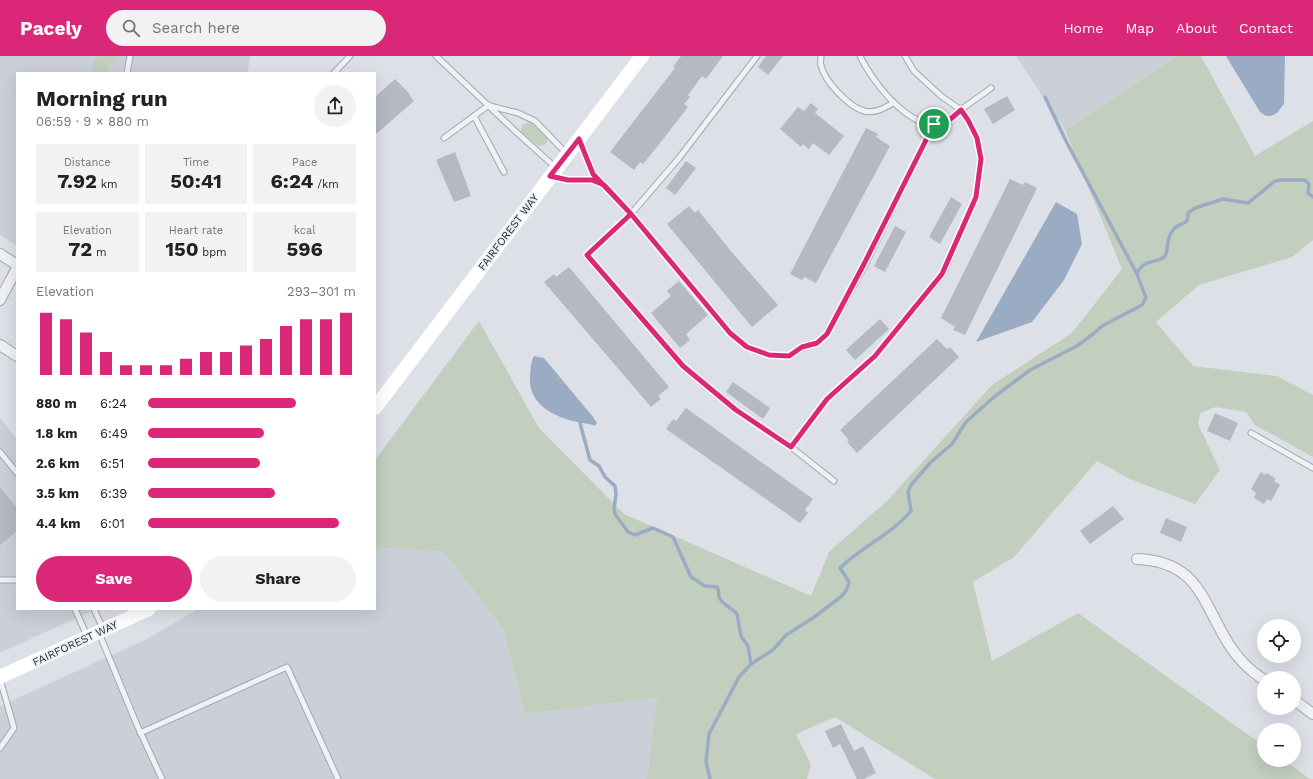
<!DOCTYPE html>
<meta charset="utf-8">
<style>
:root{--surface:#fff;--page:#f2f2f2;--text:#222;--muted:#767676;--accent:#db2777}
body{margin:0;font-family:"Work Sans",sans-serif;background:var(--page);color:var(--text);height:100vh;display:flex;flex-direction:column;font-size:15px;white-space:nowrap}
*{box-sizing:border-box;margin:0}
p{font-size:13px;color:var(--muted)}
.icon{flex:none;width:22px;height:22px;fill:none;stroke:currentColor;stroke-width:2;stroke-linecap:round;stroke-linejoin:round}
.map{position:relative;flex:1;overflow:hidden}
.panel{position:absolute;left:16px;top:16px;width:360px;height:538px;display:flex;flex-direction:column;background:var(--surface);border-radius:0px;box-shadow:0 4px 16px #0002}
.panel>*{flex:none}
.tools{position:absolute;left:1257px;top:563px;display:grid;gap:8px}
.tools a{display:grid;place-items:center;width:44px;height:44px;border-radius:50%;background:var(--surface);box-shadow:0 4px 16px #0002;font-size:20px}
.pin{position:absolute;display:grid;place-items:center;width:34px;height:34px;color:#fff;margin:-17px;border:2px solid #fff;border-radius:50%;box-shadow:0 1px 4px #0007}
.round{display:grid;place-items:center;flex:none;width:42px;height:42px;border-radius:21px;background:var(--page)}
.headline{display:flex;align-items:center;justify-content:space-between;height:68px;padding:0 20px}
h1{font-size:22px;font-weight:700;line-height:30px}
.metrics{display:grid;grid-template-columns:repeat(3,1fr);gap:6px;height:68px;padding:4px 20px}
.metrics div{display:grid;align-content:center;border-radius:0px;background:var(--page);text-align:center}
.metrics b{font-size:20px;font-weight:700}
.metrics small{font-size:11px;font-weight:400}
.metrics p{font-size:11px}
.chart{height:112px;padding:8px 20px}
.chart p{display:flex;justify-content:space-between}
.chart svg{width:100%;height:72px;margin-top:4px;stroke:var(--accent);stroke-width:6}
.cta{display:flex;gap:8px;margin-top:auto;padding:8px 20px}
.cta a{flex:1;height:46px;border-radius:24px;background:var(--accent);color:#fff;font-size:16px;font-weight:700;line-height:46px;text-align:center}
.cta a+a{background:var(--page);color:var(--text)}
ul{padding:0 20px;list-style:none;font-size:13px}
li{display:grid;grid-template-columns:64px 48px 1fr;align-items:center;height:30px}
li i{height:10px;border-radius:5px;background:var(--accent)}
header{display:flex;align-items:center;gap:24px;box-sizing:border-box;height:56px;padding:0 20px;background:var(--accent);color:#fff}
header strong{font-size:19px}
nav{display:flex;gap:22px;margin-inline-start:auto;font-size:14px}
.search{width:280px;height:36px;background:var(--page);display:flex;align-items:center;gap:10px;box-sizing:border-box;padding:0 14px;border-radius:22px;color:var(--muted);font-size:15px}
.map>svg:first-child{display:block}
</style>
<header>
<strong>Pacely</strong>
<div class="search"><svg class="icon" aria-label="search" viewBox="0 0 24 24"><circle cx="10" cy="10" r="6"/><path d="M15 15l6 6"/></svg>Search here</div>
<nav><a>Home</a><a>Map</a><a>About</a><a>Contact</a></nav>
</header>
<div class="map">
<svg width="1313" height="723" viewBox="0 0 1313 723">
<rect width="100%" height="100%" fill="#dde0e6"/>
<g fill="#cbcfd8">
<path d="M 0,0 L 251,0 L 247,17 L 17,17 L 17,190 L 0,179 Z"/>
<path d="M 1016,0 L 1178,0 L 1065,74 Z"/>
<path d="M 0,362 L 17,383 L 17,553 L 96,553 L 0,597 Z"/>
<path d="M 375,491 L 444,496 L 503,573 L 525,658 L 657,642 L 647,723 L 0,723 L 0,650 L 145,584 L 198,553 L 375,553 Z"/>
</g>
<g fill="#c2cfbf">
<path d="M 97,0 L 117,0 L 116,7 L 110,6 L 107,17 L 89,17 Z"/>
<path d="M 1178,0 L 1201,0 L 1255,100 L 1313,65 L 1313,184 L 1292,201 L 1199,229 L 1156,266 L 1193,310 L 1277,320 L 1313,339 L 1313,401 L 1255,369 L 1246,356 L 1216,351 L 1200,357 L 1198,368 L 1220,414 L 1195,448 L 1130,423 L 1097,405 L 1014,501 L 973,526 L 992,605 L 1078,557 L 1264,690 L 1264,704 L 1284,704 L 1310,723 L 935,723 L 835,661 L 796,678 L 811,709 L 807,723 L 647,723 L 657,642 L 525,658 L 503,573 L 444,496 L 375,491 L 375,404 L 479,265 L 539,372 L 624,458 L 811,540 L 829,496 L 888,444 L 992,329 L 1072,277 L 1122,213 L 1065,74 Z"/>
<path d="M 530,66 L 546,80 L 548,84 L 545,89 L 538,90 L 521,76 L 522,69 Z"/>
</g>
<g fill="#9aabc4">
<path d="M 1226,0 L 1285,0 L 1284,48 L 1277,57 L 1271,60 L 1266,60 L 1260,56 Z"/>
<path d="M 1056,146 L 1077,158 L 1082,188 L 1064,224 L 1032,266 L 976,286 Z"/>
<path d="M 534,300 L 544,302 L 593,361 L 597,367 L 595,370 C 590,367 583,368 577,366 C 554,361 528,348 530,321 C 531,314 530,307 534,300 Z"/>
</g>
<g fill="none" stroke-linecap="round" stroke-linejoin="round">
<g stroke="#9aabc4" stroke-width="3.5">
<path d="M 1045,41 L 1066,85 L 1137,218"/>
<path d="M 580,367 L 590,404 L 599,410 L 605,421 L 615,430 L 616,438 L 614,453 L 615,458 L 628,476 L 635,479 L 653,472 L 673,481 L 691,521 L 705,530 L 717,531 C 720,535 718,537 719,541 C 722,549 732,552 737,558 L 741,580 L 748,590 L 751,608"/>
<path d="M 710,723 L 706,706 L 709,678 L 739,621 L 751,608 L 773,594 L 786,579 L 813,562 L 842,540 L 847,533 L 849,526 L 840,512 C 862,490 891,479 911,455 L 908,436 L 911,429 L 931,406 L 952,388 L 966,366 L 994,341 L 1030,314 L 1077,290 L 1093,278 L 1102,270 L 1142,249 L 1146,242 L 1137,218 C 1143,202 1158,208 1165,200 C 1169,194 1165,184 1173,174 C 1180,165 1189,171 1188,157 L 1195,152 L 1223,143 L 1248,147 L 1275,125 L 1281,124 L 1305,124 L 1309,128 L 1308,137 L 1313,141"/>
</g>
</g>
<g fill="#b5b9c2">
<path d="M 681,0 L 723,0 L 706,23 L 702,20 L 688,39 L 690,41 L 684,48 L 688,51 L 657,91 L 643,108 L 640,106 L 634,114 L 610,96 L 675,12 L 673,11 Z"/>
<path d="M 766,0 L 783,0 L 768,19 L 758,11 Z"/>
<path d="M 395,23 L 410,38 L 409,39 L 414,45 L 375,79 L 375,41 Z"/>
<path d="M 1007,40 L 1015,54 L 993,68 L 984,53 Z"/>
<path d="M 811,47 L 818,53 L 815,57 L 844,80 L 829,99 L 813,87 L 809,93 L 803,88 L 801,91 L 780,73 L 798,51 L 804,55 Z"/>
<path d="M 866,72 L 878,78 L 876,81 L 890,90 L 816,227 L 804,221 L 802,224 L 790,218 Z"/>
<path d="M 455,96 L 471,140 L 454,146 L 436,104 Z"/>
<path d="M 686,105 L 696,112 L 675,139 L 666,132 Z"/>
<path d="M 1010,123 L 1023,129 L 1025,126 L 1037,132 L 965,279 L 953,274 L 955,271 L 941,262 Z"/>
<path d="M 951,141 L 962,148 L 940,188 L 929,181 Z"/>
<path d="M 689,150 L 695,157 L 698,154 L 730,194 L 778,249 L 752,271 L 667,168 Z"/>
<path d="M 895,170 L 906,176 L 885,216 L 874,210 Z"/>
<path d="M 569,211 L 669,331 L 658,340 L 661,343 L 651,351 L 544,226 L 554,218 L 556,221 Z"/>
<path d="M 679,225 L 708,259 L 686,278 L 690,284 L 680,292 L 651,257 L 671,240 L 667,235 Z"/>
<path d="M 880,263 L 889,273 L 855,304 L 846,294 Z"/>
<path d="M 937,283 L 947,293 L 950,291 L 959,301 L 857,397 L 847,386 L 849,384 L 840,374 Z"/>
<path d="M 733,326 L 770,352 L 763,363 L 726,336 Z"/>
<path d="M 686,352 L 813,443 L 805,454 L 808,457 L 800,467 L 666,373 L 673,363 L 676,365 Z"/>
<path d="M 1215,357 L 1238,367 L 1230,385 L 1207,375 Z"/>
<path d="M 1261,416 L 1265,419 L 1267,417 L 1276,423 L 1274,425 L 1280,429 L 1271,445 L 1267,443 L 1264,448 L 1254,442 L 1256,437 L 1251,433 Z"/>
<path d="M 0,431 L 17,452 L 17,475 L 0,489 Z"/>
<path d="M 1113,450 L 1124,463 L 1090,488 L 1080,475 Z"/>
<path d="M 1166,462 L 1187,471 L 1181,486 L 1160,477 Z"/>
<path d="M 841,668 L 854,695 L 863,690 L 876,717 L 864,723 L 857,723 L 840,688 L 833,692 L 825,675 Z"/>
</g>
<g fill="none" stroke-linecap="round" stroke-linejoin="round">
<defs>
<g id="service">
<path d="M 436,0 L 513,73 L 555,111"/>
<path d="M 757,0 L 679,102 L 631,158 L 587,199 L 683,310 L 736,354 L 791,391 L 827,343 L 875,300 L 943,218 L 976,141 L 981,103 L 977,82 L 968,64 L 961,54 L 941,40 L 914,15 L 905,0"/>
<path d="M 821,0 C 821,3 820,7 821,9 C 824,25 849,51 864,55 C 875,58 884,52 893,47"/>
<path d="M 860,0 C 872,25 912,80 947,66 C 952,64 956,58 961,54 C 970,46 981,40 991,32"/>
<path d="M 127,17 L 130,0"/>
<path d="M 334,17 L 350,0"/>
<path d="M 490,50 L 518,57 L 535,65 L 567,98"/>
<path d="M 474,60 L 504,116"/>
<path d="M 444,82 L 489,49"/>
<path d="M 580,85 L 593,118 L 631,158 L 730,277 L 747,291 L 769,299 L 789,300 L 803,291 L 817,287 L 827,278 L 865,209 L 934,68"/>
<path d="M 552,121 L 568,124 L 592,124 L 601,128"/>
<path d="M 1251,377 L 1313,412"/>
<path d="M 791,391 L 834,425"/>
<path d="M 0,396 L 17,417"/>
<path d="M 0,524 L 17,524"/>
<path d="M 75,553 L 87,580"/>
<path d="M 94,553 L 103,573"/>
<path d="M 99,577 L 137,669 L 162,723"/>
<path d="M 0,623 L 14,672 L 0,692"/>
<path d="M 140,677 L 287,611 L 338,723"/>
</g>
<g id="minor">
<path d="M 0,198 L 17,209"/>
<path d="M 0,244 L 17,212"/>
<path d="M 0,289 L 17,300"/>
<path d="M 1137,503 C 1197,505 1202,544 1228,587 C 1237,602 1249,614 1264,624"/>
<path d="M 1294,644 L 1313,658"/>
</g>
</defs>
<use href="#service" stroke="#a3a7b0" stroke-width="7"/>
<use href="#minor" stroke="#a3a7b0" stroke-width="12"/>
<use href="#service" stroke="#f0f1f5" stroke-width="5"/>
<use href="#minor" stroke="#f0f1f5" stroke-width="10"/>
<g stroke="#fff" stroke-width="14">
<path d="M 375,352 L 642,0"/>
<path d="M 0,621 L 149,553"/>
</g>
</g>
<g fill="none" stroke-linecap="round" stroke-linejoin="round">
<defs>
<path id="route" d="M 934,68 L 864,208 L 827,278 L 817,287 L 802,291 L 789,300 L 769,299 L 747,291 L 730,277 L 631,158 L 604,129 L 592,124 L 568,124 L 550,120 L 579,83 L 593,118 L 631,158 L 587,199 L 683,310 L 736,354 L 791,391 L 827,343 L 875,300 L 942,218 L 976,141 L 981,103 L 977,82 L 968,64 L 961,54 L 947,66 L 934,68"/>
</defs>
<use href="#route" stroke="#fff" stroke-width="8"/>
<use href="#route" stroke="#db2777" stroke-width="5"/>
</g>
<g text-anchor="middle" stroke-width="3.5" stroke-linejoin="round" paint-order="stroke">
<g font-size="11" fill="#282d3c" stroke="#eceff4">
<text transform="translate(508 176) rotate(-53)" y="4">FAIRFOREST WAY</text>
<text transform="translate(75 587) rotate(-25)" y="4">FAIRFOREST WAY</text>
</g>
</g>
</svg>
<div class="tools">
<a><svg class="icon" aria-label="locate" viewBox="0 0 24 24"><circle cx="12" cy="12" r="6"/><path d="M12 2v4M12 18v4M2 12h4M18 12h4"/></svg></a>
<a>+</a>
<a>−</a>
</div>
<div class="pin" style="left:934px;top:68px;background:#1e9e55"><svg class="icon" aria-label="arrive" viewBox="0 0 24 24"><path d="M6 21V4h12l-3 4 3 4H6"/></svg></div>
<section class="panel">
<div class="headline"><div><h1>Morning run</h1><p>06:59 · 9 × 880 m</p></div><a class="round"><svg class="icon" aria-label="share" viewBox="0 0 24 24"><path d="M12 15V3M7 8l5-5 5 5M5 13v7h14v-7"/></svg></a></div>
<div class="metrics">
<div><p>Distance</p><b>7.92<small> km</small></b></div>
<div><p>Time</p><b>50:41</b></div>
<div><p>Pace</p><b>6:24<small> /km</small></b></div>
</div>
<div class="metrics">
<div><p>Elevation</p><b>72<small> m</small></b></div>
<div><p>Heart rate</p><b>150<small> bpm</small></b></div>
<div><p>kcal</p><b>596</b></div>
</div>
<div class="chart"><p><span>Elevation</span>293–301 m</p>
<svg viewBox="0 0 160 44" preserveAspectRatio="none"><path d="M5 44V6M15 44V10M25 44V18M35 44V30M45 44V38M55 44V38M65 44V38M75 44V34M85 44V30M95 44V30M105 44V26M115 44V22M125 44V14M135 44V10M145 44V10M155 44V6"/></svg>
</div>
<ul>
<li><b>880 m</b>6:24<i style="width:71%"></i></li>
<li><b>1.8 km</b>6:49<i style="width:56%"></i></li>
<li><b>2.6 km</b>6:51<i style="width:54%"></i></li>
<li><b>3.5 km</b>6:39<i style="width:61%"></i></li>
<li><b>4.4 km</b>6:01<i style="width:92%"></i></li>
</ul>
<div class="cta"><a>Save</a><a>Share</a></div>
</section>
</div>
